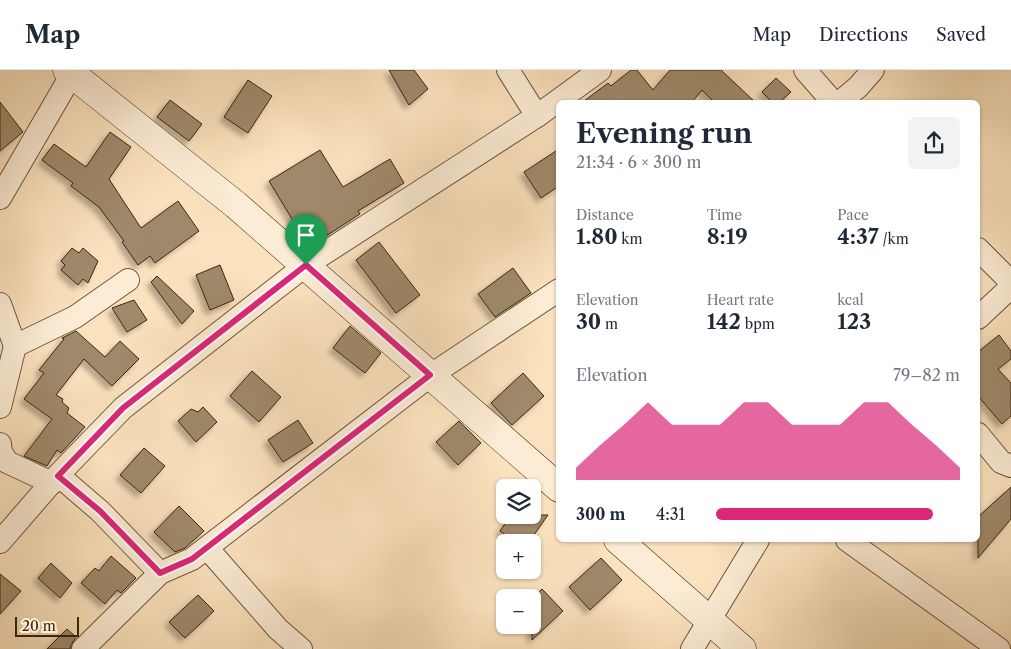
<!DOCTYPE html>
<meta charset="utf-8">
<style>
:root{--surface:#fff;--page:#f2f2f3;--text:#1f2937;--muted:#747a83;--line:#e0e1e3;--accent:#db2777}
body{margin:0;font-family:"Libre Caslon Text",serif;background:var(--page);color:var(--text);height:100vh;display:flex;flex-direction:column;font-size:19px;white-space:nowrap}
*{box-sizing:border-box;margin:0}
p{font-size:16px;color:var(--muted)}
.icon{flex:none;width:28px;height:28px;fill:none;stroke:currentColor;stroke-width:2;stroke-linecap:round;stroke-linejoin:round}
.map{position:relative;flex:1;overflow:hidden}
.panel{position:absolute;left:556px;top:30px;width:424px;height:442px;display:flex;flex-direction:column;background:var(--surface);border-radius:8px;box-shadow:0 1px 4px #0004}
.panel>*{flex:none}
.tools{position:absolute;left:496px;top:409px;display:grid;gap:10px}
.tools a{display:grid;place-items:center;width:45px;height:45px;border-radius:8px;background:var(--surface);box-shadow:0 1px 4px #0004;font-size:25px}
.scale{position:absolute;left:15px;bottom:12px;width:64px;box-sizing:border-box;padding-left:5px;border:2px solid #3b280e;border-top:0;font-size:14px;line-height:18px;white-space:nowrap;color:#3b280e;-webkit-text-stroke:4px #fcecd5;paint-order:stroke}
.pin{position:absolute;display:grid;place-items:center;width:42px;height:42px;color:#fff;margin:-51px -21px;border-radius:50% 50% 50% 0;rotate:-45deg;box-shadow:0 0 5px #0007}
.pin .icon{rotate:45deg}
.round{display:grid;place-items:center;flex:none;width:52px;height:52px;border-radius:8px;background:var(--page)}
.head{display:flex;align-items:center;justify-content:space-between;height:85px;padding:0 20px}
h1{font-size:28px;font-weight:700;line-height:38px}
.stats{display:grid;grid-template-columns:repeat(3,1fr);gap:8px;height:85px;padding:5px 20px}
.stats div{display:grid;align-content:center}
.stats b{font-size:21px;font-weight:700}
.stats small{font-size:14px;font-weight:400}
.stats p{font-size:14px}
.chart{height:140px;padding:10px 20px}
.chart p{display:flex;justify-content:space-between}
.chart svg{width:100%;height:90px;margin-top:5px;fill:var(--accent);opacity:.7}
ul{padding:0 20px;list-style:none;font-size:16px}
li{display:grid;grid-template-columns:80px 60px 1fr;align-items:center;height:38px}
li i{height:12px;border-radius:6px;background:var(--accent)}
header{display:flex;align-items:center;gap:30px;box-sizing:border-box;height:70px;padding:0 25px;background:var(--surface);border-bottom:1px solid var(--line)}
header strong{font-size:24px}
nav{display:flex;gap:28px;margin-inline-start:auto;font-size:18px}
.map>svg:first-child{display:block}
</style>
<header>
<strong>Map</strong>
<nav><a>Map</a><a>Directions</a><a>Saved</a></nav>
</header>
<div class="map">
<svg width="1011" height="579" viewBox="0 0 1011 579">
<defs>
<filter id="shadow"><feDropShadow dx="-4.5" dy="4.5" stdDeviation="2.5" flood-color="#0004"/></filter>
</defs>
<rect width="100%" height="100%" fill="#fbe2be"/>
<filter id="stains"><feTurbulence type="fractalNoise" baseFrequency=".004" numOctaves="4"/><feColorMatrix values="0 0 0 0 .2 0 0 0 0 .09 0 0 0 0 .02 0 0 0 .5 -.17"/></filter>
<radialGradient id="worn" r=".72"><stop offset=".6" stop-color="#630" stop-opacity="0"/><stop offset="1" stop-color="#630" stop-opacity=".3"/></radialGradient>
<g fill="#9f896a" stroke="#3b280e" filter="url(#shadow)">
<path d="M 389,0 L 414,0 L 428,19 L 409,35 Z"/>
<path d="M 631,0 L 637,0 L 653,20 L 670,0 L 721,0 L 755,32 L 714,32 L 702,20 L 692,32 L 583,32 L 608,13 L 611,16 Z"/>
<path d="M 776,8 L 791,22 L 780,32 L 772,32 L 762,22 Z"/>
<path d="M 248,10 L 272,26 L 248,63 L 224,47 Z"/>
<path d="M 170,30 L 202,54 L 189,71 L 157,47 Z"/>
<path d="M 0,32 L 23,62 L 0,81 Z"/>
<path d="M 110,62 L 131,77 L 109,109 L 141,158 L 178,131 L 199,161 L 155,193 L 150,186 L 138,195 L 122,172 L 124,171 L 99,137 L 71,116 L 73,113 L 42,90 L 54,74 L 86,97 Z"/>
<path d="M 559,79 L 559,116 L 541,128 L 524,102 Z"/>
<path d="M 320,80 L 343,117 L 390,89 L 404,113 L 358,141 L 360,144 L 309,177 L 269,111 Z"/>
<path d="M 379,172 L 420,225 L 396,243 L 356,190 Z"/>
<path d="M 72,178 L 79,183 L 83,178 L 98,191 L 88,213 L 83,209 L 78,215 L 61,200 L 65,195 L 61,191 Z"/>
<path d="M 220,195 L 234,230 L 210,240 L 196,205 Z"/>
<path d="M 513,198 L 531,223 L 495,247 L 478,224 Z"/>
<path d="M 157,206 L 194,241 L 182,254 L 151,212 Z"/>
<path d="M 134,230 L 147,250 L 127,262 L 112,238 Z"/>
<path d="M 350,256 L 381,283 L 365,303 L 333,278 Z"/>
<path d="M 76,261 L 105,287 L 120,271 L 139,289 L 112,316 L 84,289 L 56,325 L 63,329 L 62,332 L 69,338 L 67,343 L 85,357 L 61,383 L 57,380 L 47,396 L 24,386 L 52,349 L 24,329 L 44,303 L 39,300 L 64,269 L 62,268 Z"/>
<path d="M 999,265 L 1011,281 L 1011,289 L 998,299 L 1011,313 L 1011,346 L 1002,354 L 978,326 L 978,282 Z"/>
<path d="M 252,301 L 281,327 L 259,352 L 230,326 Z"/>
<path d="M 523,303 L 544,326 L 512,355 L 491,333 Z"/>
<path d="M 203,337 L 217,352 L 196,372 L 178,351 L 191,339 L 198,342 Z"/>
<path d="M 298,350 L 313,373 L 283,392 L 268,370 Z"/>
<path d="M 459,351 L 481,373 L 458,395 L 436,372 Z"/>
<path d="M 144,378 L 165,396 L 141,423 L 120,405 Z"/>
<path d="M 1011,417 L 1011,449 L 978,488 L 978,447 Z"/>
<path d="M 179,436 L 204,461 L 185,478 L 175,482 L 154,462 Z"/>
<path d="M 511,445 L 548,445 L 529,472 L 516,472 L 500,461 Z"/>
<path d="M 111,486 L 136,508 L 121,523 L 117,520 L 105,534 L 81,513 L 95,498 L 99,501 Z"/>
<path d="M 601,488 L 622,510 L 590,540 L 569,517 Z"/>
<path d="M 51,493 L 72,513 L 60,528 L 38,508 Z"/>
<path d="M 0,504 L 21,521 L 0,544 Z"/>
<path d="M 542,519 L 563,541 L 532,570 L 532,529 Z"/>
<path d="M 198,525 L 214,541 L 185,568 L 169,552 Z"/>
<path d="M 67,559 L 76,567 L 71,575 L 70,579 L 47,579 Z"/>
</g>
<g fill="none" stroke-linecap="round" stroke-linejoin="round">
<defs>
<g id="street">
<path d="M 508,0 L 537,46"/>
<path d="M 805,0 L 833,32"/>
<path d="M 840,32 L 858,17 L 873,0"/>
<path d="M 0,128 L 72,4"/>
<path d="M 978,179 L 1011,212"/>
<path d="M 0,234 L 15,276 L 0,337"/>
<path d="M 978,248 L 1011,217"/>
<path d="M 15,276 L 75,247 L 128,210"/>
<path d="M 978,364 L 1001,392 L 1011,396"/>
<path d="M 0,374 L 1,382 L 7,392 L 52,413"/>
<path d="M 58,405 L 100,441 L 160,503"/>
<path d="M 847,470 L 999,579"/>
<path d="M 0,472 L 58,405 L 123,338 L 306,195 L 537,46 L 600,0"/>
<path d="M 207,478 L 278,559 L 301,579"/>
<path d="M 83,579 L 160,503 L 192,489 L 431,305 L 559,220"/>
<path d="M 692,579 L 758,470"/>
</g>
<g id="secondary">
<path d="M 67,0 L 236,135 L 559,418"/>
<path d="M 618,470 L 742,579"/>
</g>
</defs>
<use href="#street" stroke="#6b563a" stroke-width="24"/>
<use href="#secondary" stroke="#3b280e" stroke-width="29"/>
<use href="#street" stroke="#fcecd5" stroke-width="22"/>
<use href="#secondary" stroke="#fcecd5" stroke-width="28"/>
</g>
<g fill="none" stroke-linecap="round" stroke-linejoin="round">
<defs>
<path id="route" d="M 306,195 L 430,305 L 192,489 L 160,503 L 100,441 L 58,406 L 123,338 Z"/>
</defs>
<use href="#route" stroke="#fff" stroke-width="10"/>
<use href="#route" stroke="#db2777" stroke-width="6"/>
</g>
<rect width="100%" height="100%" filter="url(#stains)"/>
<rect width="100%" height="100%" fill="url(#worn)"/>
</svg>
<div class="tools">
<a><svg class="icon" aria-label="layers" viewBox="0 0 24 24"><path d="M12 4l9 5-9 5-9-5zM3 14l9 5 9-5"/></svg></a>
<a>+</a>
<a>−</a>
</div>
<div class="scale">20 m</div>
<div class="pin" style="left:306px;top:195px;background:#1e9e55"><svg class="icon" aria-label="arrive" viewBox="0 0 24 24"><path d="M6 21V4h12l-3 4 3 4H6"/></svg></div>
<section class="panel">
<div class="head"><div><h1>Evening run</h1><p>21:34 · 6 × 300 m</p></div><a class="round"><svg class="icon" aria-label="share" viewBox="0 0 24 24"><path d="M12 15V3M7 8l5-5 5 5M5 13v7h14v-7"/></svg></a></div>
<div class="stats">
<div><p>Distance</p><b>1.80<small> km</small></b></div>
<div><p>Time</p><b>8:19</b></div>
<div><p>Pace</p><b>4:37<small> /km</small></b></div>
</div>
<div class="stats">
<div><p>Elevation</p><b>30<small> m</small></b></div>
<div><p>Heart rate</p><b>142<small> bpm</small></b></div>
<div><p>kcal</p><b>123</b></div>
</div>
<div class="chart"><p><span>Elevation</span>79–82 m</p>
<svg viewBox="0 0 160 44" preserveAspectRatio="none"><path d="M0 44V38L10 27L20 17L30 6L40 17L50 17L60 17L70 6L80 6L90 17L100 17L110 17L120 6L130 6L140 17L150 27L160 38V44z"/></svg>
</div>
<ul>
<li><b>300 m</b>4:31<i style="width:89%"></i></li>
</ul>
</section>
</div>
